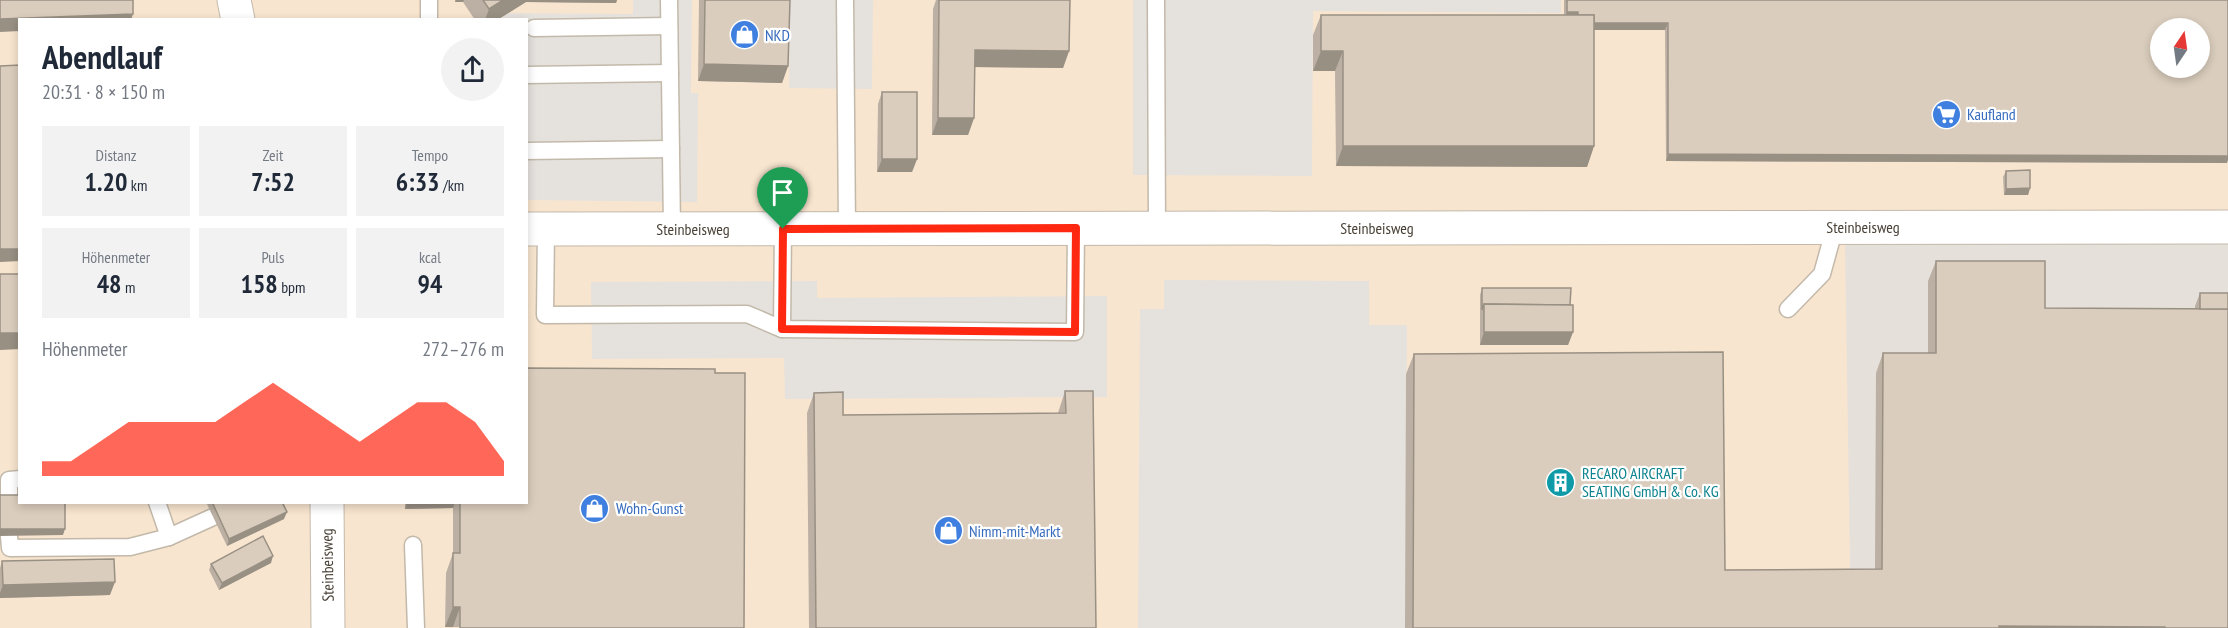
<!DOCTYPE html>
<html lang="de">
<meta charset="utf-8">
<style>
:root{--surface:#fff;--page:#f2f2f3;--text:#1f2937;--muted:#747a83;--accent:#ff2912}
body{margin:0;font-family:"PT Sans Narrow",sans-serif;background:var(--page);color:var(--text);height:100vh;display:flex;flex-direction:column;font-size:22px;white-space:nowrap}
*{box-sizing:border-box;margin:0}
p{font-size:20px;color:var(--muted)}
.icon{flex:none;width:33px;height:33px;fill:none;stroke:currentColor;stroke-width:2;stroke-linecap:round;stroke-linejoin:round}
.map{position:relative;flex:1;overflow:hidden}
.drawer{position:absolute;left:18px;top:18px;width:510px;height:486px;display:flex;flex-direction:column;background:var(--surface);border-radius:0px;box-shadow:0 3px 9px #0003}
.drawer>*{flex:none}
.needle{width:39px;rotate:13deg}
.buttons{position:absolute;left:2150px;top:18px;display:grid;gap:12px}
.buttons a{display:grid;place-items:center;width:60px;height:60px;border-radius:50%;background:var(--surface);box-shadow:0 3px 9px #0003;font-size:30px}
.pin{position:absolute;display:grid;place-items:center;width:51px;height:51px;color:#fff;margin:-62px -26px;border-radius:50% 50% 50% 0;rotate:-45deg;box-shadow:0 0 6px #0007}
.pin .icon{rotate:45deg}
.round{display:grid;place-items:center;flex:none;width:63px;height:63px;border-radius:32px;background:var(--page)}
.head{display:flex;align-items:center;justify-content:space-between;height:102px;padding:0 24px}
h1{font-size:33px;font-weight:700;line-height:45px}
.metrics{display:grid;grid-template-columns:repeat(3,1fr);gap:9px;height:102px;padding:6px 24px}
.metrics div{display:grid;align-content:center;border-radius:0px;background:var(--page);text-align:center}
.metrics b{font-size:26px;font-weight:700}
.metrics small{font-size:16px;font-weight:400}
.metrics p{font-size:16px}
.chart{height:168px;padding:12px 24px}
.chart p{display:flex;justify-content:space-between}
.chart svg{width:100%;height:108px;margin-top:6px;fill:var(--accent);opacity:.7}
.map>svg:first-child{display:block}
</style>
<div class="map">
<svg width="2228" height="628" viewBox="0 0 2228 628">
<rect width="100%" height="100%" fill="#f4efe6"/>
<path fill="#f8e5cf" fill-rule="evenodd" d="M 0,0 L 2228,0 L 2228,242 L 1851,628 L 0,628 ZM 20,20 L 526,20 L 526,502 L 20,502 ZM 2160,28 L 2199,28 L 2199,68 L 2160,68 Z"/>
<path fill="#e6e0db" d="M 2228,242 L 2228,628 L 1851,628 L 1845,245 Z"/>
<g fill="#e5e2de">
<path d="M 633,0 L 692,0 L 691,93 L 698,93 L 697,202 L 527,200 L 526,20 L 475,20 L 475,13 L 633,14 Z"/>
<path d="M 790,0 L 873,0 L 872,89 L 789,88 Z"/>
<path d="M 1133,0 L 1561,0 L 1561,13 L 1313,11 L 1312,176 L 1133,175 Z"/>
<path d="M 1164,280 L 1369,281 L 1369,325 L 1407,325 L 1405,628 L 1138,628 L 1140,309 L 1164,309 Z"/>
<path d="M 817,281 L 817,298 L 1107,296 L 1107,397 L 785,399 L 784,358 L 592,359 L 591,282 Z"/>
</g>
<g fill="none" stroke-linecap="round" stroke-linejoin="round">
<defs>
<g id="lane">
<path d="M 669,0 L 672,229"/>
<path d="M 845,0 L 847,228"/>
<path d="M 1156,0 L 1157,230"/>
<path d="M 429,20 L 429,0"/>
<path d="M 534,28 L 669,26"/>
<path d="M 526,75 L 670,73"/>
<path d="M 526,151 L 671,149"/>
<path d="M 546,229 L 545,315 L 747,314 L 782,329"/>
<path d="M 783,229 L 782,329 L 1075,332 L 1076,228"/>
<path d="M 1788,309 L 1822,274 L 1835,227"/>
<path d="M 9,502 L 9,480 L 20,479"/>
<path d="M 9,536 L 10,548 L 130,547 L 169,537 L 157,502"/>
<path d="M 169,537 L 213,517"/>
<path d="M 413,545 L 416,628"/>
</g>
<g id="street">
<path d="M 234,0 L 238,20"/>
<path d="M 526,229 L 2228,227"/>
<path d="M 327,502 L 328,628"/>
</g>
</defs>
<use href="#lane" stroke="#c3b9aa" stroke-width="19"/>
<use href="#street" stroke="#c3b9aa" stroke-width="35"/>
<use href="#lane" stroke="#fff" stroke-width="16"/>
<use href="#street" stroke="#fff" stroke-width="33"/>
</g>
<g fill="#bbb0a3">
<path d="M 455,0 L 617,0 L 616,3 L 526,2 L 497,20 L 475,20 L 463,2 L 455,2 Z"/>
<path d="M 699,0 L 790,0 L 788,66 L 782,83 L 698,81 Z"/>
<path d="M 936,0 L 1070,0 L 1069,51 L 1063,68 L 975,67 L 974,118 L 968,135 L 932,135 L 933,9 Z"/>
<path d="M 1564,0 L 2228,0 L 2227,163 L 1666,161 L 1665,30 L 1594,30 L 1594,146 L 1587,167 L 1336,166 L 1335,71 L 1313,71 L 1313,35 L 1321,15 L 1564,15 Z"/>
<path d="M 882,92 L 917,159 L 912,172 L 877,172 L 878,104 Z"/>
<path d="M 2006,171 L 2030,188 L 2028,195 L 2004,195 L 2003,177 Z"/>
<path d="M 1936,261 L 2045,308 L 2195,309 L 2195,306 L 2200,293 L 2228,628 L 1405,628 L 1406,374 L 1414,354 L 1725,570 L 1875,569 L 1876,373 L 1883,353 L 1928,353 L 1928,281 Z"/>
<path d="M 1482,288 L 1570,305 L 1573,332 L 1568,345 L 1480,345 L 1480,295 Z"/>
<path d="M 1065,391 L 1096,628 L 809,628 L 807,413 L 814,393 L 843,415 L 1058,413 Z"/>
<path d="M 206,502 L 282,502 L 284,519 L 227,546 Z"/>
<path d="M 405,502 L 526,502 L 744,628 L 445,627 L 446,573 L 453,553 L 453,508 L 405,509 Z"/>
<path d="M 2,561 L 110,595 L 0,598 L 0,568 Z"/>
<path d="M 271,563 L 219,590 L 209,570 L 211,564 Z"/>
</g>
<g fill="#999084">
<path d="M 456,0 L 464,0 L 463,2 L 455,2 Z"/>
<path d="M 503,0 L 617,0 L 616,3 L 526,2 L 497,20 L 485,20 L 489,9 Z"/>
<path d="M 1567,12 L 1578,12 L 1576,19 L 1564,19 Z"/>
<path d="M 133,14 L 131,20 L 20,20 L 20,31 L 0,32 L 0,19 Z"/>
<path d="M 1578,23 L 1668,23 L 1665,30 L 1575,30 Z"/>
<path d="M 975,50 L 1069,51 L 1063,68 L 969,67 Z"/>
<path d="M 1321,51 L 1343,51 L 1335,71 L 1313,71 Z"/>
<path d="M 704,64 L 788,66 L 782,83 L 698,81 Z"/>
<path d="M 938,118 L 974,118 L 968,135 L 932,135 Z"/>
<path d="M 1343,146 L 1594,146 L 1587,167 L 1336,166 Z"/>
<path d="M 1668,154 L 2228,156 L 2228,160 L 2227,163 L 1666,161 Z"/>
<path d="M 882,159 L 917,159 L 912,172 L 877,172 Z"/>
<path d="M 2030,188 L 2028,195 L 2004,195 L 2006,189 Z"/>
<path d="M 0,249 L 20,249 L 20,261 L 0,262 Z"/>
<path d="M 1484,332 L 1573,332 L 1568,345 L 1480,345 Z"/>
<path d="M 0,333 L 20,333 L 20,349 L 0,350 Z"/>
<path d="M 407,502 L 455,502 L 453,508 L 405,509 Z"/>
<path d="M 287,512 L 284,519 L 227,546 L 229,539 Z"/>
<path d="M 0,529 L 65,529 L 63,535 L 0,536 Z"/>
<path d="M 273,556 L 271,563 L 219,590 L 222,583 Z"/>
<path d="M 115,582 L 110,595 L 0,598 L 0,593 L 3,585 Z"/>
<path d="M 453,607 L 460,607 L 453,627 L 445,627 Z"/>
<path d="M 1999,626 L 2165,627 L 2165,628 L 1998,628 Z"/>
</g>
<g fill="#dacdbd" stroke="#999084" stroke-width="1.5" fill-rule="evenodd">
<path d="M 0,0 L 133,0 L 133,14 L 0,19 Z"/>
<path d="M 483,0 L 503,0 L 489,9 Z"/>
<path d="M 705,0 L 790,0 L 788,66 L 704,64 Z"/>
<path d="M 939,0 L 1070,0 L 1069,51 L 975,50 L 974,118 L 938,118 Z"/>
<path d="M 1567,0 L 2228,0 L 2228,156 L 1668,154 L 1668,23 L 1594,23 L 1594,15 L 1578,15 L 1578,12 L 1567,12 ZM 2160,28 L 2199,28 L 2199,68 L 2160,68 Z"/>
<path d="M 1321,15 L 1594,15 L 1594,146 L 1343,146 L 1343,51 L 1321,51 Z"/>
<path d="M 20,65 L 20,249 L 0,249 L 0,66 Z"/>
<rect x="882" y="92" width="35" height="67"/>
<path d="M 2030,170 L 2030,188 L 2006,189 L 2006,171 Z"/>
<path d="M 1936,261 L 2045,261 L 2045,308 L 2228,309 L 2228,628 L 2165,628 L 2165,627 L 1999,626 L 1999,628 L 1413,628 L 1414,354 L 1723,352 L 1725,570 L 1882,569 L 1883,353 L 1936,353 Z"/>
<rect x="0" y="274" width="20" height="59"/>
<path d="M 1482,288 L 1571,288 L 1570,305 L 1484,304 L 1482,310 Z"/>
<rect x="2200" y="293" width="28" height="16"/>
<path d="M 1484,304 L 1573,305 L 1573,332 L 1484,332 Z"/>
<path d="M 526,368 L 715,369 L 715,373 L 745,373 L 744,628 L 460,628 L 460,607 L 453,607 L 453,553 L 460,553 L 460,502 L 526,502 Z"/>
<path d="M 1065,391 L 1093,391 L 1096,628 L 816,628 L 814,393 L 843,392 L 843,415 L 1066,413 Z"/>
<path d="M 0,495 L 20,495 L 20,502 L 65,502 L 65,529 L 0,529 Z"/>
<path d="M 212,502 L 282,502 L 287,512 L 229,539 Z"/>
<path d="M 263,536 L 273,556 L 222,583 L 211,564 Z"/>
<path d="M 114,559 L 115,582 L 3,585 L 2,561 Z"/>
</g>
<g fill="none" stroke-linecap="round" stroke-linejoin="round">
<defs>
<path id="route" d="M 1076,228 L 1075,332 L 782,329 L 783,229 Z"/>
</defs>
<use href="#route" stroke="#fff" stroke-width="12"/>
<use href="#route" stroke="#ff2912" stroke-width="8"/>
</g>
<defs>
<symbol id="shop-disc" viewBox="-11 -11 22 22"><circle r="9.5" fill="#3f7fe0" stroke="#fff"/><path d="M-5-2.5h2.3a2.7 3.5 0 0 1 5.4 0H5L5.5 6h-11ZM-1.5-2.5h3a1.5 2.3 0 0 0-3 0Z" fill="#fff"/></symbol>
<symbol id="supermarket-disc" viewBox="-11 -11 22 22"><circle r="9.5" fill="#3f7fe0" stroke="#fff"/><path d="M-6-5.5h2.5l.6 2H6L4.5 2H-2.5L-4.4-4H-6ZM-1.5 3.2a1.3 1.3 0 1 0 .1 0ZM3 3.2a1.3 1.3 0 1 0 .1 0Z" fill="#fff"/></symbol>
<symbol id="building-disc" viewBox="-11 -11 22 22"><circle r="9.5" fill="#0f9aa8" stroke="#fff"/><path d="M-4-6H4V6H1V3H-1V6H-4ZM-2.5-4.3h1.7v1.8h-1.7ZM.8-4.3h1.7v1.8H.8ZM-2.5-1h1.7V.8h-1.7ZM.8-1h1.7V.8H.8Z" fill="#fff"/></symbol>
</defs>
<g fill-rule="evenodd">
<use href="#shop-disc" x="728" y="18" width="33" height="33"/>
<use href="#supermarket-disc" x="1930" y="98" width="33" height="33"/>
<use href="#building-disc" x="1544" y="466" width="33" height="33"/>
<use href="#shop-disc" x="578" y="492" width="33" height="33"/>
<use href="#shop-disc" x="932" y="514" width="33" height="33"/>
</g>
<g text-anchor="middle" stroke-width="4.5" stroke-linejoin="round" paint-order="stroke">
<g font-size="16" fill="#366cbe" stroke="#fff" text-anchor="start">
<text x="765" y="41">NKD</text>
<text x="1967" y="120">Kaufland</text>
<text x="616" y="514">Wohn-Gunst</text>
<text x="969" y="537">Nimm-mit-Markt</text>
</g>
<g font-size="16" fill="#473f34" stroke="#fff">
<text x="1863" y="233">Steinbeisweg</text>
<text x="1377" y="234">Steinbeisweg</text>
<text x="693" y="235">Steinbeisweg</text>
<text transform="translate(327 565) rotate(-91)" y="6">Steinbeisweg</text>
</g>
<g font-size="16" fill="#0d838f" stroke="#fff" text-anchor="start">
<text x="1582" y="479">RECARO AIRCRAFT<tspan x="1582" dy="18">SEATING GmbH &amp; Co. KG</tspan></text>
</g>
</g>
</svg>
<div class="buttons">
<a><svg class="needle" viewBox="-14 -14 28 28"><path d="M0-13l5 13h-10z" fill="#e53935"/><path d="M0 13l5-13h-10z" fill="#747a83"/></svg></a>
</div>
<div class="pin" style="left:783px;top:229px;background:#1e9e55"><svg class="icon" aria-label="arrive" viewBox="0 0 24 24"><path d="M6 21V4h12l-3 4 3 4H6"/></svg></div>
<section class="drawer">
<div class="head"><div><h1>Abendlauf</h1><p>20:31 · 8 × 150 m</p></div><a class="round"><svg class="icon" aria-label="share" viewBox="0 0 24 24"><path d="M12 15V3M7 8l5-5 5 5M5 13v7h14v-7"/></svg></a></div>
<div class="metrics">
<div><p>Distanz</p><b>1.20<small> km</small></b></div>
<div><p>Zeit</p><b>7:52</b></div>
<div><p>Tempo</p><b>6:33<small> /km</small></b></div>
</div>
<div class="metrics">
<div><p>Höhenmeter</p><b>48<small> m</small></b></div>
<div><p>Puls</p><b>158<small> bpm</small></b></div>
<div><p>kcal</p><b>94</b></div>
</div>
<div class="chart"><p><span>Höhenmeter</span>272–276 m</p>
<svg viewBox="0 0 160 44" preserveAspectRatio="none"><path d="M0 44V38L10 38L20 30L30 22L40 22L50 22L60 22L70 14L80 6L90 14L100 22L110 30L120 22L130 14L140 14L150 22L160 38V44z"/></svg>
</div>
</section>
</div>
